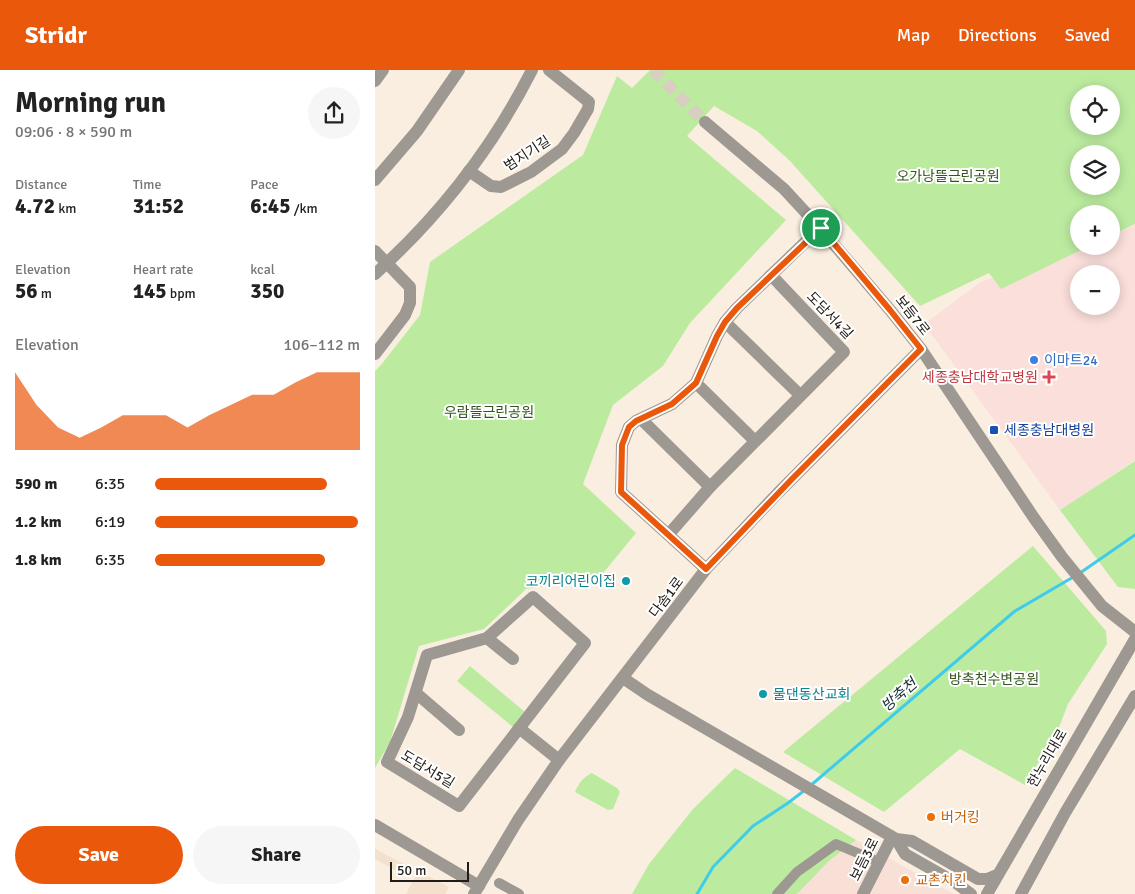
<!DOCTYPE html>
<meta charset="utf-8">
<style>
:root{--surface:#fff;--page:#f6f6f6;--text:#222;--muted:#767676;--accent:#ea580c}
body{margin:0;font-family:Signika,"Noto Sans KR",sans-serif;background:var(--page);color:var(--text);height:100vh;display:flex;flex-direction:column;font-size:19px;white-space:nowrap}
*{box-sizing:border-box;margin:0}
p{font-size:16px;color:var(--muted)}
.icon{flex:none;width:28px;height:28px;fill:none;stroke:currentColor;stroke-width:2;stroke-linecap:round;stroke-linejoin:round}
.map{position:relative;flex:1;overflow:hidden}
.details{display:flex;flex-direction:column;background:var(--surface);width:375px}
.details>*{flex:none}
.controls{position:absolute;left:695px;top:15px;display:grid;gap:10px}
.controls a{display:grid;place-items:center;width:50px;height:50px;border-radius:50%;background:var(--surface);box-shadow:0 2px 12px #0003;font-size:25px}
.scale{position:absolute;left:15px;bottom:12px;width:79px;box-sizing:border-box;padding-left:5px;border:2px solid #201c17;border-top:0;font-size:14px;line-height:18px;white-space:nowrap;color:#201c17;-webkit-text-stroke:4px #fff;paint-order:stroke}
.pin{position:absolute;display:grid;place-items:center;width:42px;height:42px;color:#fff;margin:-21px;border:2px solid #fff;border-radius:50%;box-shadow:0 1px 5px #0007}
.round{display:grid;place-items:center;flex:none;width:52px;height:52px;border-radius:26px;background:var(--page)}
.summary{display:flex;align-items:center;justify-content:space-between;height:85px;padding:0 15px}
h1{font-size:28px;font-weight:800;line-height:38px}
.figures{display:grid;grid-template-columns:repeat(3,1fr);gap:8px;height:85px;padding:5px 15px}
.figures div{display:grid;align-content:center}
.figures b{font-size:21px;font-weight:800}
.figures small{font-size:14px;font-weight:400}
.figures p{font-size:14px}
.chart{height:140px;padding:10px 15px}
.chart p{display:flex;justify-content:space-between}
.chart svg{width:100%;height:90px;margin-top:5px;fill:var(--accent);opacity:.7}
.action{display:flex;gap:10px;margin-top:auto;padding:10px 15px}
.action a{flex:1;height:58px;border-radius:30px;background:var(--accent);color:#fff;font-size:20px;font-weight:800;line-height:58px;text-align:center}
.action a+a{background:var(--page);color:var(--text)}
ul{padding:0 15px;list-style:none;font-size:16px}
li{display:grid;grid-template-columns:80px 60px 1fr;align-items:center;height:38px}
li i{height:12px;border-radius:6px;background:var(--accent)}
header{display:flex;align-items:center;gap:30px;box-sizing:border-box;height:70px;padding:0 25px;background:var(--accent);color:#fff}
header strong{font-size:24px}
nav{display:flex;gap:28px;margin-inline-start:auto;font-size:18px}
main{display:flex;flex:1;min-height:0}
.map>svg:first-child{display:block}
</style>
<header>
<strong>Stridr</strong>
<nav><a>Map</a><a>Directions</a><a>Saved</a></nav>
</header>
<main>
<section class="details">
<div class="summary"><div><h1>Morning run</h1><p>09:06 · 8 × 590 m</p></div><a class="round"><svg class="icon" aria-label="share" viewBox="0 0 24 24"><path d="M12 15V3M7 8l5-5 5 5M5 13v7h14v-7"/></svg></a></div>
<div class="figures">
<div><p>Distance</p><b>4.72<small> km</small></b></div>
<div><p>Time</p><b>31:52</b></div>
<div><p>Pace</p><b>6:45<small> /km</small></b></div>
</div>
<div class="figures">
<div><p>Elevation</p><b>56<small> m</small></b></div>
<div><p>Heart rate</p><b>145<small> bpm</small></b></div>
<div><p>kcal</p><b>350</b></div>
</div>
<div class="chart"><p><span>Elevation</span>106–112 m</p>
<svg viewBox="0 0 160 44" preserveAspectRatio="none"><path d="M0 44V6L10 22L20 33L30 38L40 33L50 27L60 27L70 27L80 33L90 27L100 22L110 17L120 17L130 11L140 6L150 6L160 6V44z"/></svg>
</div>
<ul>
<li><b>590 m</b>6:35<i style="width:84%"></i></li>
<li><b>1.2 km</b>6:19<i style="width:99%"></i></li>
<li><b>1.8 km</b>6:35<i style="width:83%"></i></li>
</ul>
<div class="action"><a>Save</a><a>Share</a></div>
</section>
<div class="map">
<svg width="760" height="824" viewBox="0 0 760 824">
<rect width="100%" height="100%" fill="#faeee0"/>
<path fill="#f9e0d7" d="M 481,770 L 577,823 L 578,824 L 422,824 L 454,791 Z"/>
<path fill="#f3e1cd" d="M 0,779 L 74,817 L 70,824 L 31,824 L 41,805 L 32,800 L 29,805 L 0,789 Z"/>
<path fill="#fadfdb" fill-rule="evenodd" d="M 760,155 L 760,390 L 685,440 L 549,254 L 606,212 L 704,176 L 736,176 L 736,164 ZM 704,204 L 736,204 L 736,236 L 704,236 Z"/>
<g fill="#bceba0" fill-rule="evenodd">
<path d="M 275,0 L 760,0 L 760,154 L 736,165 L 736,144 L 704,144 L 704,176 L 714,176 L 626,219 L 614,203 L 545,236 L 415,91 L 382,61 L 339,36 L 312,66 L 411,150 L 315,253 L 288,296 L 238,335 L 208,414 L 261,463 L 224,508 L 151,519 L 109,559 L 44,576 L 15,672 L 0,698 L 0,301 L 6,295 L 45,245 L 55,192 L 208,85 L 242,6 L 257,18 ZM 704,24 L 736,24 L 736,56 L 704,56 ZM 704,84 L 736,84 L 736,116 L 704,116 Z"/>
<path d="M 760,391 L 760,519 L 743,517 L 685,440 Z"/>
<path d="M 658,476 L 731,561 L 732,574 L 693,634 L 683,660 L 650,715 L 585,679 L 509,742 L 408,682 Z"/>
<path d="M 95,596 L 150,642 L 138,657 L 82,611 Z"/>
<path d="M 360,698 L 481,770 L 454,791 L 422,824 L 257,824 L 274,794 L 318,739 Z"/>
<path d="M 217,703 L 242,718 L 245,722 L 238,739 L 233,740 L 200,722 C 204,713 208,707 217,703 Z"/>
</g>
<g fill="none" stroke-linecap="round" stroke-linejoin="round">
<g stroke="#3fcbea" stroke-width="3">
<path d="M 705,503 L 760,465"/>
<path d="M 435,716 L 640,541 L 700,506"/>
<path d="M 322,824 L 338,797 L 378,756 L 413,733 L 430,720"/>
</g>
<path stroke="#d9cec2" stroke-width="12" stroke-dasharray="12 6" stroke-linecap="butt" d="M 278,0 L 330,52"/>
<g stroke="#9e9893" stroke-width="10">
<path d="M 124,813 L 144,824"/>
<path d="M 402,824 L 422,802 L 461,774 L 504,792"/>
</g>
<g stroke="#9e9893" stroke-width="12">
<path d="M 94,101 L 116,116 L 126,117 L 156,102 L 187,79 L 199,63 L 213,39 L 214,32 L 174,0"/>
<path d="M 0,110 L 42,61 L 84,0"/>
<path d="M 0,181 L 35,217 L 35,233 L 30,245 L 0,284"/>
<path d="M 0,204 C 64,146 118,77 157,0"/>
<path d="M 350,252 L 425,325"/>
<path d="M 321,313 L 380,371"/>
<path d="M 266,349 L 335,417"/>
<path d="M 294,464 L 335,417 L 469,282 L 396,205"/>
<path d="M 331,499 L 246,422 L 247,375 L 254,357 L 261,351 L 297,334 L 321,313 L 342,266 L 350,252 L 362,238 L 445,158"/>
<path d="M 158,527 L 210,573 L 84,736 L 12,692 L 33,647 L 52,585 L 112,568 Z"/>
<path d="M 112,568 L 138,589"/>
<path d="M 41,623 L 84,660"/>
<path d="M 144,658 L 184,690"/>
<path d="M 0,755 L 104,816"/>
<path d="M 488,824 L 517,767"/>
</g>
<g stroke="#9e9893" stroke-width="12">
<path d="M 0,11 L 8,0"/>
<path d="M 330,52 L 409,119 L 445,158 L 515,240 L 546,279 L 659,448 L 687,487 L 727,536 L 760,562"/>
<path d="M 248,608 L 273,625 L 521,769 L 537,771 L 603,809 L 612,809 L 622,805"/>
<path d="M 521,769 L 530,784 L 581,813 L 596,824"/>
<path d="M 99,824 L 143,750 L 184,690 L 331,499 L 402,424 L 546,279"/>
<path d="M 612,824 L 760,569"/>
<path d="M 646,824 L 690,743 L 760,626"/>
</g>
</g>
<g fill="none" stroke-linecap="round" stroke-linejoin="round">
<defs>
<path id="route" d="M 446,158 L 515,240 L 546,279 L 416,410 L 331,499 L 246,422 L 247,375 L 254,357 L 261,351 L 297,334 L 321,313 L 342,266 L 350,252 L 362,238 Z"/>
</defs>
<use href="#route" stroke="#fff" stroke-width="10"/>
<use href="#route" stroke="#ea580c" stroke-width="6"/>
</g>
<circle fill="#3f7fe0" stroke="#fff" stroke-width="2" cx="659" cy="290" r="5"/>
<path fill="#e0444e" stroke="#fff" stroke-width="2" d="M671.5 299.5h5v5h5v5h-5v5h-5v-5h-5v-5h5z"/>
<rect fill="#1a4fb4" stroke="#fff" stroke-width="2" x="614" y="355" width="10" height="10" rx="2.5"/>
<g fill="#0f9aa8" stroke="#fff" stroke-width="2">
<circle cx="251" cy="511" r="5"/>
<circle cx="388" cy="624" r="5"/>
</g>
<g fill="#e8710a" stroke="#fff" stroke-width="2">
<circle cx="556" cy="747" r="5"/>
<circle cx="530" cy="810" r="5"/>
</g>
<g text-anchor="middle" stroke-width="4" stroke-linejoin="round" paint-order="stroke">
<g font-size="14" fill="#201c17" stroke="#fff">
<text transform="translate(152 83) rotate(-33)" y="5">범지기길</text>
<text transform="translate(455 245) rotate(46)" y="5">도담서4길</text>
<text transform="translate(538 245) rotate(52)" y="5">보듬7로</text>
<text transform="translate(291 527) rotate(-53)" y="5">다솜1로</text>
<text transform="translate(672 688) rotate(-60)" y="5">한누리대로</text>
<text transform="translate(53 699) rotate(31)" y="5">도담서5길</text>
<text transform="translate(489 789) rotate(-63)" y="5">보듬3로</text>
</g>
<g font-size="14" fill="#34551d" stroke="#fff">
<text x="573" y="111">오가낭뜰근린공원</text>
<text x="114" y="347">우람뜰근린공원</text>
<text x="619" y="614">방축천수변공원</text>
</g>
<g font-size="14" fill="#366cbe" stroke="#fff" text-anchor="start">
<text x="669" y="295">이마트24</text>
</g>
<g font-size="14" fill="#be3a42" stroke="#fff" text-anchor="end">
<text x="663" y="312">세종충남대학교병원</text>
</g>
<g font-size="14" fill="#164399" stroke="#fff" text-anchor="start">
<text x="629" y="365">세종충남대병원</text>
</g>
<g font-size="14" fill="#0d838f" stroke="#fff" text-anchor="end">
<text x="241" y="516">코끼리어린이집</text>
<text x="398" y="629" text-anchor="start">물댄동산교회</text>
</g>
<g font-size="14" fill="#c56008" stroke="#fff" text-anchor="start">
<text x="566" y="752">버거킹</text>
<text x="540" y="815">교촌치킨</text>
</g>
<g font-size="15" font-style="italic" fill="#1a3137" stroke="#fff">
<text transform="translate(524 625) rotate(-41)" y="5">방축천</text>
</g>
</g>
</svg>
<div class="controls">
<a><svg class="icon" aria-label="locate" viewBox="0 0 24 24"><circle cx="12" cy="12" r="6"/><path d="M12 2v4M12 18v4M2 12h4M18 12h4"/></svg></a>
<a><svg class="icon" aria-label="layers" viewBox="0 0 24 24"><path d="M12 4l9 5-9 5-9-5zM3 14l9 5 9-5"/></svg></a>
<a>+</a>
<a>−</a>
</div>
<div class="scale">50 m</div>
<div class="pin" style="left:446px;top:158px;background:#1e9e55"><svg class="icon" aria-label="arrive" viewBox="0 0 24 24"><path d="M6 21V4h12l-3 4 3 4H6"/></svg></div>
</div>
</main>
